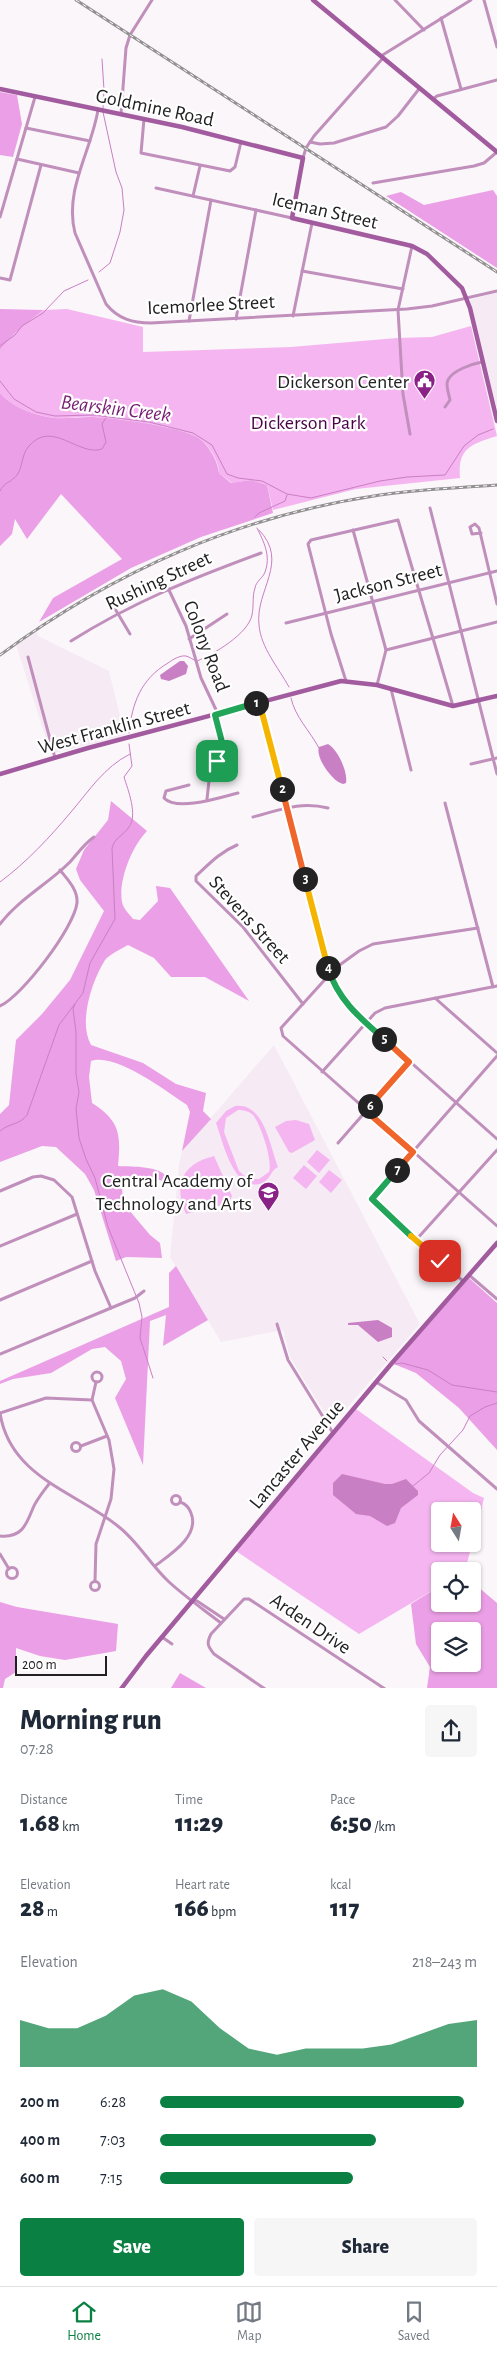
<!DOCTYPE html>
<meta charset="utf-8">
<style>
:root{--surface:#fff;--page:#f6f6f7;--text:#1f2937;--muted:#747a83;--line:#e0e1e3;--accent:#0b8043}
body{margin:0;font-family:"Alegreya Sans",sans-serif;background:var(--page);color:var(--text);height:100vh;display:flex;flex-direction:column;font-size:19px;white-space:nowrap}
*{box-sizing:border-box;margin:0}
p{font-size:16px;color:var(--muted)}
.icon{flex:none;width:28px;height:28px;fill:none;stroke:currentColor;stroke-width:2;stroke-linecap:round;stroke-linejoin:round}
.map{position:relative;height:1688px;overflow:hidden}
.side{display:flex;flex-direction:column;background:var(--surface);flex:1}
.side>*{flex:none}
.needle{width:32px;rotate:349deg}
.fabs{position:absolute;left:431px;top:1502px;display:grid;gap:10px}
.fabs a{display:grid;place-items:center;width:50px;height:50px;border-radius:5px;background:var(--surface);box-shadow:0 1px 4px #0004;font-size:25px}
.scale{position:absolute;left:15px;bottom:12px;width:92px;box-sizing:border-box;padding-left:5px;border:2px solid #222122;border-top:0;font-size:14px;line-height:18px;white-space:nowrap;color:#222122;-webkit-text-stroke:4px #fff;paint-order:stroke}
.pin{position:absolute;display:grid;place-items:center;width:42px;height:42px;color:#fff;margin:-21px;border-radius:10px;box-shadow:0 2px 8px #0006}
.km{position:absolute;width:25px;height:25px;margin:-12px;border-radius:50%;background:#222;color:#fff;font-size:14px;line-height:25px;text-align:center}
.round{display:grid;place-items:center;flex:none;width:52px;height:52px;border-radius:5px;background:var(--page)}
.headline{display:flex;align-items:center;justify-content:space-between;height:85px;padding:0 20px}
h1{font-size:28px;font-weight:800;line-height:38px}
.figures{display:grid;grid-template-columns:repeat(3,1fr);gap:8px;height:85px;padding:5px 20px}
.figures div{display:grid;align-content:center}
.figures b{font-size:25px;font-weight:800}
.figures small{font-size:14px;font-weight:400}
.figures p{font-size:14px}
.chart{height:140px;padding:10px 20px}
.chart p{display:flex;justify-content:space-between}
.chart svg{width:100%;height:90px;margin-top:5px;fill:var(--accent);opacity:.7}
.cta{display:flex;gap:10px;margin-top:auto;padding:10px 20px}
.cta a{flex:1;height:58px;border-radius:5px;background:var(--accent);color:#fff;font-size:20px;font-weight:800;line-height:58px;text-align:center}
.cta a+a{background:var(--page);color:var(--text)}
ul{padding:0 20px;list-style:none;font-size:16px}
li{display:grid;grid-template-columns:80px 60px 1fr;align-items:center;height:38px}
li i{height:12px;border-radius:6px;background:var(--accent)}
.tabs{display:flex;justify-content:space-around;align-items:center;height:70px;border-top:1px solid var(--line);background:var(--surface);font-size:14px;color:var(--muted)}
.tabs a{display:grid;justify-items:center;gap:2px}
.tabs .selected{color:var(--accent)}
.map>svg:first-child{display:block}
</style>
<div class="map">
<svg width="497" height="1689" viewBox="0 0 497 1689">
<rect width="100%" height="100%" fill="#faf6f9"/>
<g fill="#f6ebf5">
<path d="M 497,292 L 497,410 L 470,300 Z"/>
<path d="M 37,631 L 38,636 L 109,671 L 125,736 L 51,754 L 16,645 Z"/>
<path d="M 274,1045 L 420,1324 L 332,1425 L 290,1357 L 283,1330 L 221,1342 L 170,1257 L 179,1165 L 182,1151 Z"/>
</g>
<g fill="#f5b5f0" fill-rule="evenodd">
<path d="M 67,309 L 143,327 L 143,352 L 291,347 L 397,338 L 432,337 L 471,326 L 497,436 C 473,444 457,447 460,478 L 356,489 L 273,510 L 267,485 L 251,480 L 232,483 L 219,473 C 219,460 207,441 195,436 C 171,425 120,419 93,417 C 80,416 67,419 54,418 C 34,415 13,408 0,393 L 0,350 L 15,333 L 43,310 Z"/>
<path d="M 235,1106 C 264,1102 270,1146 278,1167 C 271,1170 270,1180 262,1183 C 234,1194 223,1142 216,1123 L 226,1111 ZM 238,1110 C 243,1110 249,1111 253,1115 C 261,1125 273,1161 269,1172 L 259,1179 L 248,1179 L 239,1171 L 224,1132 L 226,1118 Z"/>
<path d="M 296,1120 L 309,1124 L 315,1140 L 292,1153 L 289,1152 L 275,1127 L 286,1121 Z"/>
<path d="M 317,1150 L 330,1160 L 319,1173 L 307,1162 Z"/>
<path d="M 214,1156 L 232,1196 L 229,1203 L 186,1214 C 173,1184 182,1164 214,1156 Z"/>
<path d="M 304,1165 L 317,1176 L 306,1189 L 293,1178 Z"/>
<path d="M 329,1170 L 342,1180 L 331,1193 L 319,1182 Z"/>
<path d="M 356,1409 L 473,1493 L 484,1498 L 473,1543 L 472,1511 L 440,1511 L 440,1544 L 472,1544 L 465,1571 L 440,1571 L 440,1586 L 359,1634 L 236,1551 Z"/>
</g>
<g fill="#eb9fe6" fill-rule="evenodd">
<path d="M 0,92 L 17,95 L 22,124 L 13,157 L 0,155 Z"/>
<path d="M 493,190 L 497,196 L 497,268 L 386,196 L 401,192 L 424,205 Z"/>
<path d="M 0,309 L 43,310 L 15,333 L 0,350 Z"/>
<path d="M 0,393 C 13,408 34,415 54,418 C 66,419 78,417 89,417 C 112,417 174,426 195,436 C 207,441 218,461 219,473 L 231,483 L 251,480 L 267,485 L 273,513 L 201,537 L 131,568 L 39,622 L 53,598 L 122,559 L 61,494 L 27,539 L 15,519 L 12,534 L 0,546 Z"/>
<path d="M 111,801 L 147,831 C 132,846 118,881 122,902 C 123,908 129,914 133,919 L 140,920 L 158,901 L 156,886 L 170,888 L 249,1001 L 205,977 L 171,977 L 154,958 L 128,945 C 121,949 110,954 105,960 C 92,981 78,1022 91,1045 L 143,1063 L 176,1084 L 206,1093 L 203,1111 L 211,1119 L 182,1151 L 190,1112 L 187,1105 C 167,1092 116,1052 91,1061 L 89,1077 L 92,1103 C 120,1121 121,1134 118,1166 C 133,1167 160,1165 169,1179 L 166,1183 C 154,1176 141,1178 128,1180 L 122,1188 L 123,1203 L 150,1235 L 160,1243 L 162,1258 L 126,1257 L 116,1261 L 94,1190 L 85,1174 L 56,1147 L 42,1146 L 0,1162 L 0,1114 L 9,1105 L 16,1040 L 42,1014 L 70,980 L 104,911 L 80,880 L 76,869 L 84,850 L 108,820 Z"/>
<path d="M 176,1266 L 208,1320 L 163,1346 L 166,1315 L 150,1321 L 143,1465 L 115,1398 L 126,1379 L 121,1361 L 105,1347 L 92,1349 L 51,1373 L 13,1379 L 0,1384 L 0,1381 L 169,1307 L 169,1273 Z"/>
<path d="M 469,1278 L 497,1303 L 497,1450 L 459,1408 L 416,1373 L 394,1364 Z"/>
<path d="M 473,1578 L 477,1586 L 497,1603 L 497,1688 L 427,1688 L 430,1667 L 416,1644 L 411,1604 L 440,1586 L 440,1604 L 472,1604 ZM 440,1631 L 472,1631 L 472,1664 L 440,1664 Z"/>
<path d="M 0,1602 L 17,1607 L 118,1624 L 116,1651 L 65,1660 L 40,1656 L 16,1648 L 16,1672 L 5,1679 L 3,1688 L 0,1688 Z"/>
<path d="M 180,1673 L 206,1688 L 171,1688 Z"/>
</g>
<g fill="#c97fc4">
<path d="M 180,661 L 184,661 L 188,666 L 186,674 L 169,681 L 161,679 L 160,675 Z"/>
<path d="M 328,744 C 338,750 348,772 346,783 L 343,784 C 333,782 315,758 319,747 Z"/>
<path d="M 378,1320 L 392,1328 L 392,1337 L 378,1342 L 358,1325 L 348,1325 L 348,1323 Z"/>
<path d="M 342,1474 L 385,1484 L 392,1484 L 406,1479 L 418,1491 L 418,1495 L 401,1508 L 395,1523 L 387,1526 L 370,1516 L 356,1514 L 333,1495 L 333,1483 Z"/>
</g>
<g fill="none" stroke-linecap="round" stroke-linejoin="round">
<g stroke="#c97fc4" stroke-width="1">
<path d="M 102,59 L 104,90 L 103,108"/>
<path d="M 99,272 L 110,263 L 120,232 L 124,210 L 122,188 L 116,172 L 103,112"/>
<path d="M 0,346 L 15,335 L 22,326 L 43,313 L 64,291 L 88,280"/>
<path d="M 0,381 L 14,399 L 36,412 L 55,416 L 94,415 L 149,422 L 193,433 L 212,445 L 227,474 L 238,478 L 262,481 L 287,494 L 311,498 L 380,481 L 407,477 L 445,475 L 464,446 L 478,435 L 493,429"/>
<path d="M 0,491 C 4,482 12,482 17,475 C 23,467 21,455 29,446 C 52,419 79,457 102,449 L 106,442 L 102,424 L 106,418"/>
<path d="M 255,517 L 259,513 L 285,501 L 287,495"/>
<path d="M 259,530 C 290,562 255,590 259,625 C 261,648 278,667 289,687"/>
<path d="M 291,698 C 295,717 310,731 319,748"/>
<path d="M 129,733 C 132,703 141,679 168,663 C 172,660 180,655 186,656 C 190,657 193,660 197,661 C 214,654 248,634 252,615 C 254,606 252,597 255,588 C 256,581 263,578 265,572 C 271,556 264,542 257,528"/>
<path d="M 0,882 C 27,862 50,837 71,812 C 89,791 104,767 130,754"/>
<path d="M 75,1004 L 73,1009 L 76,1032 L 76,1074 L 79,1092 L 76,1109 L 79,1138 L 86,1159 L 95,1178 L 108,1227 L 139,1303 L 142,1317 L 140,1338 L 153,1378"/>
<path d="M 0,1131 C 9,1123 20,1125 27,1115 L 59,1025 L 83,993 L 90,963 L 115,919 L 112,848 C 115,837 123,836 129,827 C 138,815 128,790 124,777 L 132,766 L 129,744"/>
<path d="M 383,1357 L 387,1361"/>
<path d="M 395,1364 L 402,1363 L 428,1370 L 452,1385 L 497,1392"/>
<path d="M 413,1486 L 429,1473 L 440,1455 L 463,1430 L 470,1416 L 485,1407 L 497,1403"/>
</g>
<g stroke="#c08fbc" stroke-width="3">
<path d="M 395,0 L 424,30"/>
<path d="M 484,0 L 497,47"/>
<path d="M 441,18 L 461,89"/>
<path d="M 381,56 L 471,0"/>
<path d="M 433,99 L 437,96 L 497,80"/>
<path d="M 98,110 C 91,152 64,190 75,233 L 106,304 C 118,319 133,323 151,323 L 407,309 L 432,306 L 497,291"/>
<path d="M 121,114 L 126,48 L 130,35 L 152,0"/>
<path d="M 144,119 L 141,153 L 230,171 L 235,167 L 241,142"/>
<path d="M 26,128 L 90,141"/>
<path d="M 310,142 L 320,144 L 334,143 L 386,127 L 398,116 L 419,89"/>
<path d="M 303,158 L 306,148 L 314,136 L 383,58"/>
<path d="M 17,159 L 79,173"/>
<path d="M 373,183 L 474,166 L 484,163 L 497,152"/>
<path d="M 156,188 L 292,218"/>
<path d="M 193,196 L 200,166"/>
<path d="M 0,217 L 35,97"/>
<path d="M 302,271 L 403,289"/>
<path d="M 0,278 L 10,280 L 41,165"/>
<path d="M 293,316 L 312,223"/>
<path d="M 236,319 L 256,210"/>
<path d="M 189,321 L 211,200"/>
<path d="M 445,407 L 450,400 C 449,394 445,385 448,380 C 453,370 472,364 482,362"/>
<path d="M 410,434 L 403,394 L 398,310 L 412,246"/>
<path d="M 430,508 L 497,774"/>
<path d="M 353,530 L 386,650 L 377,685"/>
<path d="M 481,533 L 472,534 L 470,527 L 475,524 L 479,528 L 497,604"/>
<path d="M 168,588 L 186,626 L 201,678 L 218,714"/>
<path d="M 114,607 L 130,634"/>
<path d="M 286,623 L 497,571"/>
<path d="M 189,639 L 227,614"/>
<path d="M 71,641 C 133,602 193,578 261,553"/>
<path d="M 386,650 L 497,622"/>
<path d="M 28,657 L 55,758"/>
<path d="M 346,681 L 331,634 L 308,544 L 311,540 L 398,520 L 453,706"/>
<path d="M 391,689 L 411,770"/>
<path d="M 259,703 L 327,965 L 336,988 L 353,1011 L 497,1139"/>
<path d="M 471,764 L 497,758"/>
<path d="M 189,785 L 166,791 L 164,798 C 177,812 222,797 238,793"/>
<path d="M 207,799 L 210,772 L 223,751 L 223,746 L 215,715"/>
<path d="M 445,803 L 493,987"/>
<path d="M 253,817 C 280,810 300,801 328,808"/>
<path d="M 237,845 C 220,852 209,864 196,876 L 196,881 L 243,927 L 303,1004"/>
<path d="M 0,924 C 19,899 48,884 70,862 C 78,853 84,844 94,837"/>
<path d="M 330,972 L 359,951 L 373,944 L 478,928"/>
<path d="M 330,974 L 281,1028 L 283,1036 L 497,1226"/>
<path d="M 435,998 L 497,1053"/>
<path d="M 0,1006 C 22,996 74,928 77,903 C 78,890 68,880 60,870"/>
<path d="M 322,1072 L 375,1013 L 385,1008 L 497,986"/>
<path d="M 338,1143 L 409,1062"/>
<path d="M 0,1191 L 33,1177 L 41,1176 L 54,1180 L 72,1197 L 95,1271 L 111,1308"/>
<path d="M 416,1240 L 497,1150"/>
<path d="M 0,1246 L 77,1214"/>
<path d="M 469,1275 L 497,1299"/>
<path d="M 463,1281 L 374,1203 L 373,1197 L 497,1056"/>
<path d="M 0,1300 L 92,1261"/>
<path d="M 277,1324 L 288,1360 L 333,1433"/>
<path d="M 0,1354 L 135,1298 L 144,1291"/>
<circle cx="97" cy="1377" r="5"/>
<path d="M 376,1382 L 406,1400 L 419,1421 L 497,1489"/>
<path d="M 0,1413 C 10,1478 77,1492 119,1527 C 138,1542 150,1564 168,1581 C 184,1596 203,1609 221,1623"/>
<path d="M 0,1413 L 46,1398 L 92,1400"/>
<circle cx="76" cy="1447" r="4.5"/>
<path d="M 81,1446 L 107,1436"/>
<circle cx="176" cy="1500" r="4.5"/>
<path d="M 0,1536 C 22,1538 26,1525 33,1508 C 37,1499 43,1492 49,1484"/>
<path d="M 0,1554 L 9,1569"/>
<path d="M 155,1566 C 171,1554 200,1536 191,1513 C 189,1507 186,1504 180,1502"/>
<circle cx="12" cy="1573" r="5.5"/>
<path d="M 95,1581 L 96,1544 L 111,1499 L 114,1469 L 109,1440 L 92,1400 L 96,1382"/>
<circle cx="95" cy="1586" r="4.5"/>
<path d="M 193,1601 L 197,1601 L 224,1619"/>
<path d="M 162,1637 L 172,1644"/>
<path d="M 265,1689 L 214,1654 C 208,1646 206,1644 211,1634 L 244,1599 L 249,1599 L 385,1689"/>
</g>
<g stroke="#a25b9e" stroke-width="4.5">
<path d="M 313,0 L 497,152"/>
<path d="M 0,89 L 182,127 L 303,158 L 292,218 L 412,246 L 427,254 L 462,288 L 470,308 L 497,421"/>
<path d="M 0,774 L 88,748 L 341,681 L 377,685 L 453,706 L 497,696"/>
<path d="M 121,1689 L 146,1656 L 392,1363 L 497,1243"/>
</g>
<defs>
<g id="rail">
<path d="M 76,0 L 497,272"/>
<path d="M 0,655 C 115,571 238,516 380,495 C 419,489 458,488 497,485"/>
</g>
</defs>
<use href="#rail" stroke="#939092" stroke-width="3"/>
<use href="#rail" stroke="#fff" stroke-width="1" stroke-dasharray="4" stroke-linecap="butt"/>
</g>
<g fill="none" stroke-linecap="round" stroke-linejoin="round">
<defs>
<path id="split-1" d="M 217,761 L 223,746 L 215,715 L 256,703"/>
<path id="split-2" d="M 256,703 L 258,702 L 260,705 L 282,789"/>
<path id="split-3" d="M 282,789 L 305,879"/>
<path id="split-4" d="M 305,879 L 328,968"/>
<path id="split-5" d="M 328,968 C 338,1000 360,1018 384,1039"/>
<path id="split-6" d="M 370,1106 L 409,1062 L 384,1039"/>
<path id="split-7" d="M 370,1106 L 366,1111 L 413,1152 L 397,1170"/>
<path id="split-8" d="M 397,1170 L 372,1199 L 411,1236"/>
<path id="split-9" d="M 411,1236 L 440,1261"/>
</defs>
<use href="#split-1" stroke="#fff" stroke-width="10"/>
<use href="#split-2" stroke="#fff" stroke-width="10"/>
<use href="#split-3" stroke="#fff" stroke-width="10"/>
<use href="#split-4" stroke="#fff" stroke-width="10"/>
<use href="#split-5" stroke="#fff" stroke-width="10"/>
<use href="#split-6" stroke="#fff" stroke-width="10"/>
<use href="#split-7" stroke="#fff" stroke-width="10"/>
<use href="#split-8" stroke="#fff" stroke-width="10"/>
<use href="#split-9" stroke="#fff" stroke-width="10"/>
<use href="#split-1" stroke="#22a559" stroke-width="6"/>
<use href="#split-2" stroke="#f5b400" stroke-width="6"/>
<use href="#split-3" stroke="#f0652b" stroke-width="6"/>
<use href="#split-4" stroke="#f5b400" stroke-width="6"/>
<use href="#split-5" stroke="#22a559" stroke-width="6"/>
<use href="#split-6" stroke="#f0652b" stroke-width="6"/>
<use href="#split-7" stroke="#f0652b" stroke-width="6"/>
<use href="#split-8" stroke="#22a559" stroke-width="6"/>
<use href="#split-9" stroke="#f5b400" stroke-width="6"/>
</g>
<defs>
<symbol id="civic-pin" viewBox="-11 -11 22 30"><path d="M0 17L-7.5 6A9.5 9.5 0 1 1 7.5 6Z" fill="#8a2187" stroke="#fff"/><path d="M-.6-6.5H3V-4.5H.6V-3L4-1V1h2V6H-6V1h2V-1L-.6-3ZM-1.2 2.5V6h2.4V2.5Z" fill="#fff"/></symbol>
<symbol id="school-pin" viewBox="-11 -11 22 30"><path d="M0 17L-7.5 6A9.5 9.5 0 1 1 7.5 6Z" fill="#8a2187" stroke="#fff"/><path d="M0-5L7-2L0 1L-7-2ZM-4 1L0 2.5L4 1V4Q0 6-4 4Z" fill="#fff"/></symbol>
</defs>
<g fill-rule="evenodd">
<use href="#civic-pin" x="412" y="368" width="25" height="34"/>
<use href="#school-pin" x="256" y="1180" width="25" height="34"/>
</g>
<g text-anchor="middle" stroke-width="4.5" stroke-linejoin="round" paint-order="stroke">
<g font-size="20" fill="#222122" stroke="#fff">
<text transform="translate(155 107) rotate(12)" y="7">Goldmine Road</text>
<text transform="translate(325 210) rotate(13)" y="7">Iceman Street</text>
<text transform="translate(211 304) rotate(-3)" y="7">Icemorlee Street</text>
<text transform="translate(158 580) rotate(-25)" y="7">Rushing Street</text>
<text transform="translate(388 582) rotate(-14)" y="7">Jackson Street</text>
<text transform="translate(207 646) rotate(69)" y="7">Colony Road</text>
<text transform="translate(114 727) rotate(-15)" y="7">West Franklin Street</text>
<text transform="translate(250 919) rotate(48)" y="7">Stevens Street</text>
<text transform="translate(296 1454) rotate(-50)" y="7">Lancaster Avenue</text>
<text transform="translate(311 1623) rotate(34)" y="7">Arden Drive</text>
</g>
<g font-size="20" fill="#222122" stroke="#fff" text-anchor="end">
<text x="409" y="388">Dickerson Center</text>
<text x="252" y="1187">Central Academy of<tspan x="252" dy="23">Technology and Arts</tspan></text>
</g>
<g font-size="20" fill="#490348" stroke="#fff">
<text x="308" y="429">Dickerson Park</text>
</g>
<g font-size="21" font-style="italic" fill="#771f74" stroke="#fff">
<text transform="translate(116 408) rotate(7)" y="7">Bearskin Creek</text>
</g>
</g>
</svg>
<div class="fabs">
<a><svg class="needle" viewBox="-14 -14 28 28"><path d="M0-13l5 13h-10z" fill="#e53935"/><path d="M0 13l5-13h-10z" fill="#747a83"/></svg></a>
<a><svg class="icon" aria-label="locate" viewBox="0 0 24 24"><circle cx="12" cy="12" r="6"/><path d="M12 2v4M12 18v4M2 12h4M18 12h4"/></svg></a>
<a><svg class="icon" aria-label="layers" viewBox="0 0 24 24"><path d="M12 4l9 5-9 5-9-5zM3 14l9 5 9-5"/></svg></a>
</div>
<div class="scale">200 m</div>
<div class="pin" style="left:217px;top:761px;background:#1e9e55"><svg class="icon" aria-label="arrive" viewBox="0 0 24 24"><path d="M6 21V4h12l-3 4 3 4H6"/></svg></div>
<div class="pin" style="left:440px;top:1261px;background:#d93025"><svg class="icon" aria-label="check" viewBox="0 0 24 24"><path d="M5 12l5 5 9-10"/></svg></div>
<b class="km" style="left:256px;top:703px">1</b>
<b class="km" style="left:282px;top:789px">2</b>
<b class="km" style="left:305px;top:879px">3</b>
<b class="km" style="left:328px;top:968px">4</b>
<b class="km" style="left:384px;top:1039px">5</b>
<b class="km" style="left:370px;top:1106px">6</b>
<b class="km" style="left:397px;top:1170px">7</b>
</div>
<section class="side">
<div class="headline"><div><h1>Morning run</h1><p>07:28</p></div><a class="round"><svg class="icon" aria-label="share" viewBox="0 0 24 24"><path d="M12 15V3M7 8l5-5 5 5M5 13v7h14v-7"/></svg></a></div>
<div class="figures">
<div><p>Distance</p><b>1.68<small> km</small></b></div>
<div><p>Time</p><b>11:29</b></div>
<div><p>Pace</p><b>6:50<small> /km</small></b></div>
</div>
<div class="figures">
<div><p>Elevation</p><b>28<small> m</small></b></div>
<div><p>Heart rate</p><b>166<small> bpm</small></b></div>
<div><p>kcal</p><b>117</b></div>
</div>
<div class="chart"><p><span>Elevation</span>218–243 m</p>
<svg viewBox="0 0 160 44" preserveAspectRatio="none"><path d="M0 44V21L10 25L20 25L30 19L40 9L50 6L60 12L70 25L80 35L90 38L100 35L110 35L120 35L130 33L140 28L150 23L160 21V44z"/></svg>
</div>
<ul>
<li><b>200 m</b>6:28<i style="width:96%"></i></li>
<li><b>400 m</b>7:03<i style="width:68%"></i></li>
<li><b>600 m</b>7:15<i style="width:61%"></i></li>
</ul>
<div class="cta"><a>Save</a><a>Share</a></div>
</section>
<nav class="tabs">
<a class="selected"><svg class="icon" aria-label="home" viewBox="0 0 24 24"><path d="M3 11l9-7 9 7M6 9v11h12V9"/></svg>Home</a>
<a><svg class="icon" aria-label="map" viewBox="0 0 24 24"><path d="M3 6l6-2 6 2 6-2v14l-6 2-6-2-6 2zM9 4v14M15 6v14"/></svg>Map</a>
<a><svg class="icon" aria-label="saved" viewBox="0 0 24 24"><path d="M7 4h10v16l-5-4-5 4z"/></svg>Saved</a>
</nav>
